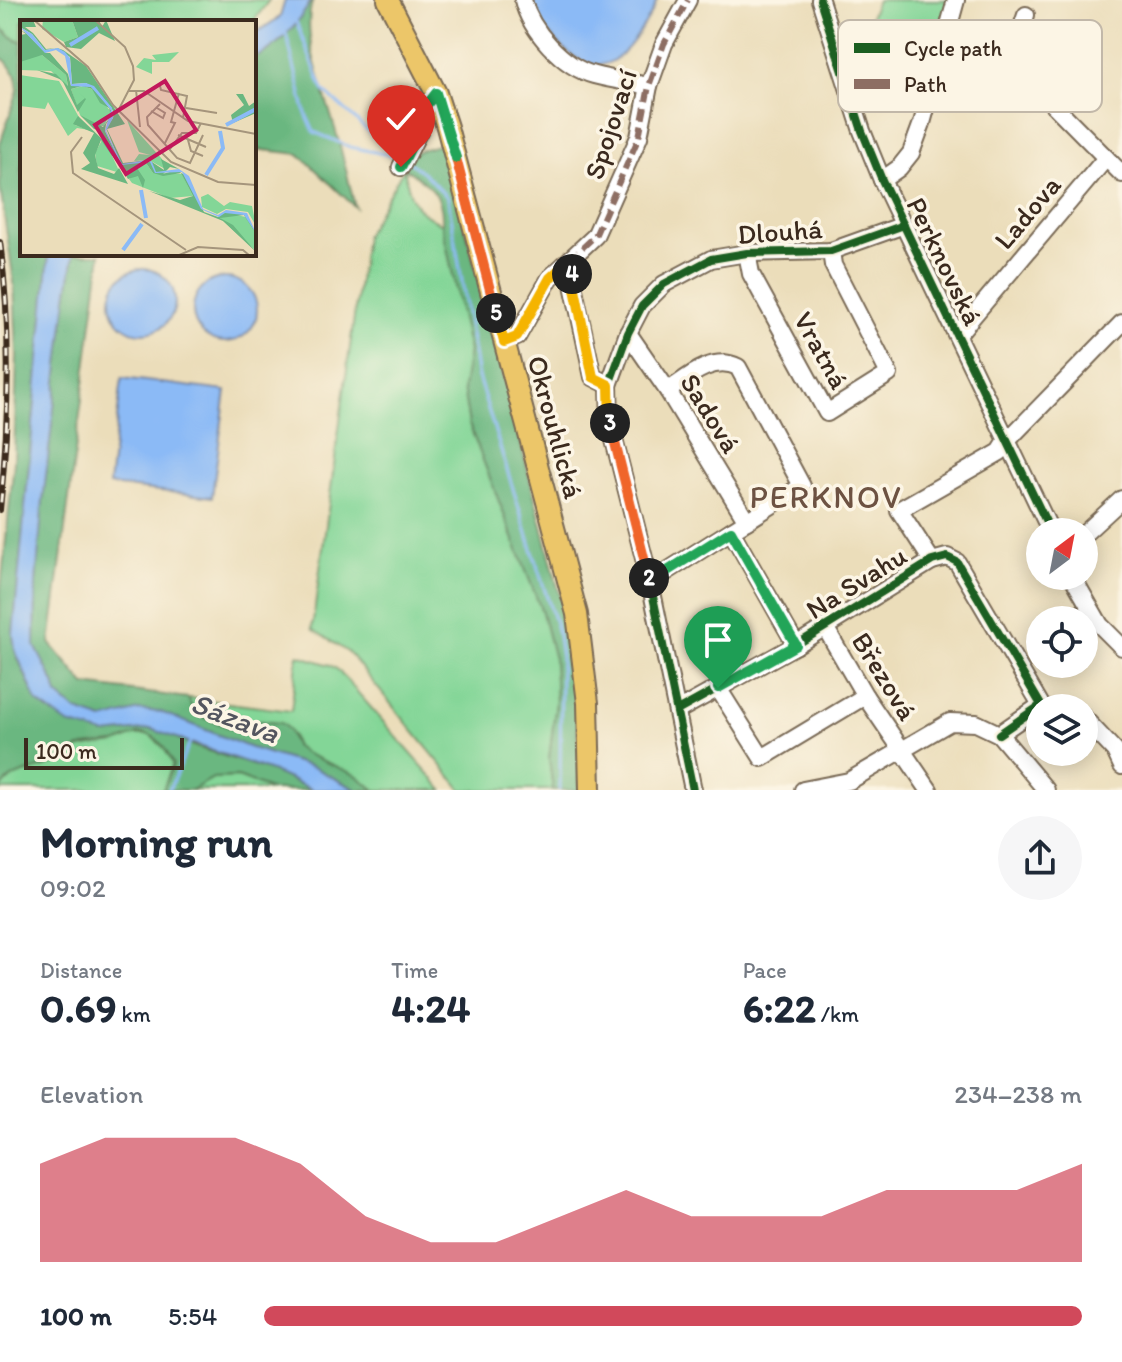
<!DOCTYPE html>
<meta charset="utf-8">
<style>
:root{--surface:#fff;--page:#f6f6f7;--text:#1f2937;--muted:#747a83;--accent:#d1495b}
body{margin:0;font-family:Itim,sans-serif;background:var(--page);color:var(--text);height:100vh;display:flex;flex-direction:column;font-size:30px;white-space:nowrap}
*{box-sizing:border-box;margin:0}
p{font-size:26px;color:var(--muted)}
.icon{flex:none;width:44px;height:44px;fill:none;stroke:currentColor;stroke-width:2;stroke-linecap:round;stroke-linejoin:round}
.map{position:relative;height:790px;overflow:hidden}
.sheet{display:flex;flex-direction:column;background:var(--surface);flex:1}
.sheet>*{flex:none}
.needle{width:52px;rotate:32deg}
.controls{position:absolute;left:1026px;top:518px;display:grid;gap:16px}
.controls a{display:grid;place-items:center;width:72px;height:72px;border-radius:50%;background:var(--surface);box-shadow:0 4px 20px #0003;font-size:40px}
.scale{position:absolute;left:24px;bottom:20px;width:160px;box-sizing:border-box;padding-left:8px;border:4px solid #3b2a1e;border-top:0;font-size:22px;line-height:28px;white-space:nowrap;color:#3b2a1e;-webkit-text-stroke:6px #fcf5e5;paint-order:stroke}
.pin{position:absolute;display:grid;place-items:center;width:68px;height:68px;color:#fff;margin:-82px -34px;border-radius:50% 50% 50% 0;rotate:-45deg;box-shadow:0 0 8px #0007}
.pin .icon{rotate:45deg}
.km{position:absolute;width:40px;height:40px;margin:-20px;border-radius:50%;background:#222;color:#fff;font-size:22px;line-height:40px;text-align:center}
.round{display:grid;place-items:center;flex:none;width:84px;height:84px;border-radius:42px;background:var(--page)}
.summary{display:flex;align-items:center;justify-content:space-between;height:136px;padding:0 40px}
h1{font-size:44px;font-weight:700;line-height:60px}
.metrics{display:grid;grid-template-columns:repeat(3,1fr);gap:12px;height:136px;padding:8px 40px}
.metrics div{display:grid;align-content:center}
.metrics b{font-size:40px;font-weight:700}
.metrics small{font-size:22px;font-weight:400}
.metrics p{font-size:22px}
.chart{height:224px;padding:16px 40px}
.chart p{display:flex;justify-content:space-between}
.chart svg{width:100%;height:144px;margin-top:8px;fill:var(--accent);opacity:.7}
ul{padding:0 40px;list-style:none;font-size:26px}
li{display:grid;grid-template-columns:128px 96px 1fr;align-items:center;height:60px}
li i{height:20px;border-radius:10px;background:var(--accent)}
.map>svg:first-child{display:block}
</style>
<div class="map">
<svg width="1122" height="790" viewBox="0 0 1122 790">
<rect width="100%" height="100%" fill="#fcf5e5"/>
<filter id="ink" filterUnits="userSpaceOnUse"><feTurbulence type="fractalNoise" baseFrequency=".0125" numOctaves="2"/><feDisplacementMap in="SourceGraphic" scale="16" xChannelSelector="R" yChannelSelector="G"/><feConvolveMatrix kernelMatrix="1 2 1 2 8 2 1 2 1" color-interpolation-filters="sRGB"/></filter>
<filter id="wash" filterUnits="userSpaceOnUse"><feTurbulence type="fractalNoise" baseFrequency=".006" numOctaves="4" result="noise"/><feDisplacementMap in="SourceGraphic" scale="32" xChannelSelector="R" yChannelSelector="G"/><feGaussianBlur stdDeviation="1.8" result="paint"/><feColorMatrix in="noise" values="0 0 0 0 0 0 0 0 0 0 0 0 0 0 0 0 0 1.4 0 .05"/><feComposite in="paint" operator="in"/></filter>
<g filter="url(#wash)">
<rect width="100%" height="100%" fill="#ebddba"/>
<g fill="#83d697" stroke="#5f805a" stroke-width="2">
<path d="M 0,0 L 269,0 L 253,22 L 22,22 L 22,42 L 10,36 L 0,26 Z"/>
<path d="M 877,0 L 958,0 L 932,71 L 864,32 Z"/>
<path d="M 404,168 C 409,197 414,212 442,224 L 469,351 L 463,388 L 469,424 L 542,612 L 554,659 L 556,702 L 549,759 L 553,790 L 462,790 L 349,653 L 312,629 L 365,236 Z"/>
<path d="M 298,655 L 330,665 L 338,670 L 443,790 L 375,790 L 356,775 L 304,753 L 295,745 L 292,735 L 260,721 L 234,729 L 195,714 L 188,698 L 291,711 Z"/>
<path d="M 133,735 L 150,735 L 164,748 L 173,764 L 163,790 L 0,790 L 11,777 L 59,762 L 76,749 L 121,741 Z"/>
<path d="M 238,777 L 272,790 L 192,790 L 213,778 Z"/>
</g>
<g fill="#6ab780" stroke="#52704f" stroke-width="2">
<path d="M 311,0 L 313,0 C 300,34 323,87 333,122 C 342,150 348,179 355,207 L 299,154 L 254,149 L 254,57 C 273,54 303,18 311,0 Z"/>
<path d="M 0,26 L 10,36 L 22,42 L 22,254 L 49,254 L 13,634 L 15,651 L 37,702 L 105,734 L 151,729 L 166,733 L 196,747 L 271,771 L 313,790 L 272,790 L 238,777 L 213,778 L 192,790 L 163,790 L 173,764 C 168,754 160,738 149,735 C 138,731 129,738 119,742 C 107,746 94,743 82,747 C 71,750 65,759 55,763 C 35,772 13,770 0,790 L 0,597 L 14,462 L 17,355 L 14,282 L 0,188 L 0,144 L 18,90 L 16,75 L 5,60 L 0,58 Z"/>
<path d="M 437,145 L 444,146 L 567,623 L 576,701 L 580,790 L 553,790 L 549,759 L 556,702 L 554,659 L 542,612 L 469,424 L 463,388 L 469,351 L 442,224 C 444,192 428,184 404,168 L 415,152 Z"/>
<path d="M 74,254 L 101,254 L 50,643 L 85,685 L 188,698 L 195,714 L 234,729 L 260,721 L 281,723 L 288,729 L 295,746 L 304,753 L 356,775 L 375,790 L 357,790 L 313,767 L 251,748 L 161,712 L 127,714 L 103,720 L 77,711 L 57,695 L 54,683 L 35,646 L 36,583 L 42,509 L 67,297 Z"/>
</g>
<g fill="#8bbaf6" stroke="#63728a" stroke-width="2">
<path d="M 285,0 L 311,0 C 303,18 272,54 254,57 L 254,34 L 280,17 Z"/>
<path d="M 534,0 L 657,0 C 653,12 646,23 639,33 C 612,75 587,74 554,39 C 545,30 537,21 531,10 Z"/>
<path d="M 49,254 L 74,254 L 67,297 L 42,509 L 36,583 L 35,646 L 54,683 L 57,695 L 77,711 L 103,720 L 139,710 L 161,712 L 251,748 L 313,767 L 357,790 L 313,790 L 271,771 L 151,729 L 105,734 L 68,724 L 37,702 L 15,650 L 13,634 Z"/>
<circle cx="143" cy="301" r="32"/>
<circle cx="225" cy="310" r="32"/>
<path d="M 122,378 L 226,391 L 212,497 L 109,485 Z"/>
</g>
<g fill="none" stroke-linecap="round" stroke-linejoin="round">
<g stroke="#8bbaf6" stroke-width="3">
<path d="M 295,19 L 323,90 L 394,155"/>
<path d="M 285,29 L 306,114 L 314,132 L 350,147 L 399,157"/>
<path d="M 409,162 L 424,173 L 448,198 L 478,377 L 557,629 L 561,657 L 560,790"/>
<path d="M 169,790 L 190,742"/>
</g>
</g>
</g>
<g filter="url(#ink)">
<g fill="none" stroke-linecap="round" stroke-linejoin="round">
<defs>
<g id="minor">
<path d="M 523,0 C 530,30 563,67 594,75 C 612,80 631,82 649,86"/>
<path d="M 820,0 L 862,131 L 882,180 L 1051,532"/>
<path d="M 1026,15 L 1005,77 L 1037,88 L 1122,174"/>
<path d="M 1015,47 L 1037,88"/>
<path d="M 401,167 L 421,127 L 426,106 L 436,93"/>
<path d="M 882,180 L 899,168 L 911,153 L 922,123 L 956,0"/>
<path d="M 747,253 L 751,274 L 827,413 L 889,374 L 833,265 L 831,251"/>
<path d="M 573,257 L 572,280 L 593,377 L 609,385"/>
<path d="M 628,333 L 668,391 L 747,521"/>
<path d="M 957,335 L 1106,158"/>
<path d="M 504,342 L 517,337 L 550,278 L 595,236 L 639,137 L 649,86 L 664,44 L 688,0"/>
<path d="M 731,531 L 796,645"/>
<path d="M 1084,534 L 1122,499"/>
<path d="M 932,561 L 899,510 L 1000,452 L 1007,441 L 1122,323"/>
<path d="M 1072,576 L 1100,625 L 1122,647"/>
<path d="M 650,582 L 802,486 L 738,367 C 713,354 688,377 668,391"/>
<path d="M 825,627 L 865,696 L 929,790"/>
<path d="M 718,688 L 762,758 L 865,696"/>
<path d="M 677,711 L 796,645 L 932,561 L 947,557 L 957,562 L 1041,705 L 999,734"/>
<path d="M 1084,718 L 1115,751 L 1122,766"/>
<path d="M 693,790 L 650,582 L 610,424 L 609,385 L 628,333 L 642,306 L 664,284 L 711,259 L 747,253 L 831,251 L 904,225"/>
<path d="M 803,790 L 849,781 L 950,722 L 976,723 L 999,734 L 1046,790"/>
</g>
<path id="major" d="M 388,0 L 436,93 L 447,127 L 577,614 L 588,703 L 590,790"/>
</defs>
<use href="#minor" stroke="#796955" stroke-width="20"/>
<use href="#major" stroke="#796955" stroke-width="24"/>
<use href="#minor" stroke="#fff" stroke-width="16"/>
<use href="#major" stroke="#ecc669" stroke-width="20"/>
<defs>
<path id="rail" d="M 0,242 C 12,331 9,421 0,510"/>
</defs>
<use href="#rail" stroke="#3b2a1e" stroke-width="6"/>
<use href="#rail" stroke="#fcf5e5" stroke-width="3" stroke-dasharray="9" stroke-linecap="butt"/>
<path stroke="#8d6e63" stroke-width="6" stroke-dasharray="12 6" stroke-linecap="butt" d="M 504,342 L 517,337 L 550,278 L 595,236 L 639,137 L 649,86 L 664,44 L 688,0"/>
<defs>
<g id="cycleway">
<path d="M 820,0 L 862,131 L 882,180 L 1051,532"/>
<path d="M 677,711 L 796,645 L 932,561 L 947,557 L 957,562 L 1041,705 L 999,734"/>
<path d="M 693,790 L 650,582 L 610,424 L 609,385 L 628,333 L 642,306 L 664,284 L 711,259 L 747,253 L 831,251 L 904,225"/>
</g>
</defs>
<use href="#cycleway" stroke="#fcf5e5" stroke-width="13"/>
<use href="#cycleway" stroke="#1b5e20" stroke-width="8"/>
</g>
</g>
<g fill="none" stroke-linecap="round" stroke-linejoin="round" filter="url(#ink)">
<defs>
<path id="split-1" d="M 718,688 L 796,645 L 761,584"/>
<path id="split-2" d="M 649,578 L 650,582 L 731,531 L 761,584"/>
<path id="split-3" d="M 610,423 L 649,578"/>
<path id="split-4" d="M 572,274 L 593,377 L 609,385 L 610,423"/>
<path id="split-5" d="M 496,313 L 504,342 L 517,337 L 550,278 L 573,257 L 572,274"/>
<path id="split-6" d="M 456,158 L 496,313"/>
<path id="split-7" d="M 401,167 L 421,127 L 426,106 L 436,93 L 456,158"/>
</defs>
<use href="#split-1" stroke="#fff" stroke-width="16"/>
<use href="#split-2" stroke="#fff" stroke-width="16"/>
<use href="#split-3" stroke="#fff" stroke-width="16"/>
<use href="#split-4" stroke="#fff" stroke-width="16"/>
<use href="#split-5" stroke="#fff" stroke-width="16"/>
<use href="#split-6" stroke="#fff" stroke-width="16"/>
<use href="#split-7" stroke="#fff" stroke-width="16"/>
<use href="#split-1" stroke="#22a559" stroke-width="10"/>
<use href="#split-2" stroke="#22a559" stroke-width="10"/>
<use href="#split-3" stroke="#f0652b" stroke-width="10"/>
<use href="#split-4" stroke="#f5b400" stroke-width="10"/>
<use href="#split-5" stroke="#f5b400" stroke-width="10"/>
<use href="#split-6" stroke="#f0652b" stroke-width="10"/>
<use href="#split-7" stroke="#22a559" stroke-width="10"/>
</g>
<g text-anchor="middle" stroke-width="7" stroke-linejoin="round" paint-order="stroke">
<g font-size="28" fill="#3b2a1e" stroke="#fcf5e5">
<text transform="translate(610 124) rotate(-72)" y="10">Spojovací</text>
<text transform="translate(1027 212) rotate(-50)" y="10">Ladova</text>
<text transform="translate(780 231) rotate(-4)" y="10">Dlouhá</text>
<text transform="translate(945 261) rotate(64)" y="10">Perknovská</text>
<text transform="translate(822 350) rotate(61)" y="10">Vratná</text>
<text transform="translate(711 413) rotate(58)" y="10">Sadová</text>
<text transform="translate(556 427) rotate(75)" y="10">Okrouhlická</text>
<text transform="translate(856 582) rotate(-32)" y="10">Na Svahu</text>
<text transform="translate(885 676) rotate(58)" y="10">Březová</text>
</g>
<g font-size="30" font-style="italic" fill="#53555f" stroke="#fcf5e5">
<text transform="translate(235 718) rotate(21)" y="10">Sázava</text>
</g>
<g font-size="32" letter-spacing="2" fill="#6d5242" stroke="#fcf5e5">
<text x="826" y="508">PERKNOV</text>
</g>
</g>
<g transform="translate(20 20)">
<rect width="236" height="236" fill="#ebddba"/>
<path d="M 23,0 L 52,0 L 58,17 L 44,22 L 22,9 ZM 159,32 L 149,42 L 132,42 L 132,54 L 116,47 L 124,38 L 136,40 L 132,35 ZM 22,35 L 46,55 L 48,67 L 31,51 L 0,50 L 0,42 L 8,36 ZM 0,55 L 39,61 L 61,101 L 55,105 L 69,110 L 57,108 L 48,116 L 28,82 L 25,89 L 0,86 ZM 63,66 L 74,70 L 91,92 L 84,106 L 73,106 L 60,95 L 51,69 ZM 107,100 L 142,139 L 145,149 L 129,140 L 114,141 L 119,134 L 130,135 L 119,132 ZM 82,120 L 89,129 L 100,153 L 77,146 L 75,133 ZM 126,143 L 133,153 L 162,154 L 173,176 L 150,178 L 112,163 L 109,159 L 115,155 L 106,154 L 109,149 ZM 188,174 L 204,186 L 210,182 L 232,186 L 236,206 L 228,192 L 206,189 L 197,194 L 182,187 L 181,177 ZM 206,193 L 226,197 L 236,214 L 236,231 L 200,198 Z" fill="#83d697"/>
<path d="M 0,0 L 13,0 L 16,7 L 5,7 L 13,13 L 26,29 L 37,28 L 43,30 L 66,46 L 105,104 L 87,109 L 103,143 L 129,140 L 144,150 L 141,139 L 159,149 L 150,147 L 143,154 L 156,150 L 165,155 L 184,192 L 198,197 L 203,193 L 207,192 L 223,194 L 227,196 L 236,214 L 224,195 L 200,198 L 213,205 L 236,232 L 203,201 L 129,171 L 160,180 L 173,176 L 161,153 L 143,156 L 133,153 L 126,143 L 117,148 L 125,160 L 123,168 L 118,156 L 108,159 L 79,110 L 74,109 L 60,95 L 83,107 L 91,96 L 89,88 L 80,83 L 72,69 L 62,66 L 51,69 L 57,85 L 65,78 L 59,73 L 66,79 L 58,92 L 42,60 L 17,50 L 36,54 L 48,66 L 46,55 L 22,35 L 0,42 L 0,15 L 6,14 L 0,10 L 6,13 L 26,33 L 30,33 L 48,54 L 51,66 L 65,65 L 71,67 L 76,71 L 91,90 L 93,95 L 86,104 L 85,111 L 97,135 L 86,108 L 93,98 L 94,93 L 91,87 L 78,72 L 66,63 L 52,64 L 50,37 L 36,28 L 25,30 L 12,14 L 0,7 ZM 52,0 L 79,0 L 82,7 L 86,0 L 95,21 L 79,13 L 61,29 L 46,27 L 44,22 L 58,17 ZM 216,74 L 223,74 L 229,86 L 236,81 L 236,93 L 213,103 L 211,95 L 224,85 ZM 58,96 L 82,119 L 91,132 L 92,136 L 81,120 L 75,135 L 78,148 L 94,154 L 99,148 L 108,164 L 61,149 L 70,143 L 63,133 L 74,113 L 53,104 Z" fill="#6ab780"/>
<path d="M 0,7 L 12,14 L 25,30 L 38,28 L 45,32 L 50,38 L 52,64 L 66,63 L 74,66 L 92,88 L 93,98 L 86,111 L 102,144 L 128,140 L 132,142 L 136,152 L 159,149 L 169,156 L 183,189 L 198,195 L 206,190 L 227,193 L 236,213 L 224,195 L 205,193 L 199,197 L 181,189 L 162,152 L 135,153 L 130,142 L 101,145 L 85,111 L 91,90 L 71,67 L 51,66 L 45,36 L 36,30 L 25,33 Z" fill="#8bbaf6"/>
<path fill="none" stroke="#8bbaf6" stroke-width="4" d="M 50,25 L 78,8M 206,105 L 236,89M 186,155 L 203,128 L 200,111M 121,170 L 126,198M 103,230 L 122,204"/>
<path fill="none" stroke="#a5957c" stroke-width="2" d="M 14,0 L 68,47 L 93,85 L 151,142 L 198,162 L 236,165M 75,0 L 105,27 L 113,46 L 114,60 L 99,89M 140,66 L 141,70 L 167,76 L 163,98M 116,70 L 120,107M 108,71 L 124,71 L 168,101 L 236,114M 140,84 L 127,97 L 128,105 L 157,138 L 170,143 L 183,115M 166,88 L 197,93M 131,91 L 143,98 L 145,93 L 137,88M 158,115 L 186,127M 62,117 L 51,132 L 53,153 L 166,230M 168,120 L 171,131 L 183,136M 145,123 L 155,103 L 151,102 L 159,73M 150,129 L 162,113 L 176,113 L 181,103M 157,236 L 178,227 L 223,230 L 230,236"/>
<path fill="#c2185b" fill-opacity="0.15" stroke="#c2185b" stroke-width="4" d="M 145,61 L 176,110 L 106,154 L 75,105 Z"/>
<rect width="236" height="236" fill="none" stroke="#3b2a1e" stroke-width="4"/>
</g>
<rect x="838" y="20" width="264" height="92" rx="12" fill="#fcf5e5" stroke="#c2b8a9" stroke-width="2"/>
<rect x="854" y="43" width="36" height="10" fill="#1b5e20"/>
<rect x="854" y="79" width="36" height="10" fill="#8d6e63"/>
<g font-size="22" fill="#3b2a1e">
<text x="904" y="56">Cycle path</text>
<text x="904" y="92">Path</text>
</g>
</svg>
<div class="controls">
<a><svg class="needle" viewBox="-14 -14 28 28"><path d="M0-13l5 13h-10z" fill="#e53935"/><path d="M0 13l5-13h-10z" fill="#747a83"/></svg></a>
<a><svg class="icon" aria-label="locate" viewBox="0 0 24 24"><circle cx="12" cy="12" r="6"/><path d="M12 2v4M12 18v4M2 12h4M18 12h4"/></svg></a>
<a><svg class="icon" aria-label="layers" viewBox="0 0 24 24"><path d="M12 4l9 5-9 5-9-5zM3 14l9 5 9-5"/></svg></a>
</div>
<div class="scale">100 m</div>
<div class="pin" style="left:718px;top:688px;background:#1e9e55"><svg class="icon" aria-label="arrive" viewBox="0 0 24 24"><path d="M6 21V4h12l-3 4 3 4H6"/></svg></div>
<div class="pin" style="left:401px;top:167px;background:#d93025"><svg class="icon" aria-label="check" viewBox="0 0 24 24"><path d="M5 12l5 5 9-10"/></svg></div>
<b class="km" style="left:649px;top:578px">2</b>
<b class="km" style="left:610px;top:423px">3</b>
<b class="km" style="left:572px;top:274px">4</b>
<b class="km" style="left:496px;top:313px">5</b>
</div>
<section class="sheet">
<div class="summary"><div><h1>Morning run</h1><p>09:02</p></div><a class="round"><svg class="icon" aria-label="share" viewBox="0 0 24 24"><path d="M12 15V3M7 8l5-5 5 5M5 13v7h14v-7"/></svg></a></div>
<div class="metrics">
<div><p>Distance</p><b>0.69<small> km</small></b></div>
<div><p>Time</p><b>4:24</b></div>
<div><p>Pace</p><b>6:22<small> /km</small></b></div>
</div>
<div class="chart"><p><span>Elevation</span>234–238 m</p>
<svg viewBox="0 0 160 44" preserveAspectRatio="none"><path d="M0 44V14L10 6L20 6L30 6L40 14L50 30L60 38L70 38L80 30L90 22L100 30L110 30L120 30L130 22L140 22L150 22L160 14V44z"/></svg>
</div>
<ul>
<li><b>100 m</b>5:54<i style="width:100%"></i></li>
</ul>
</section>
